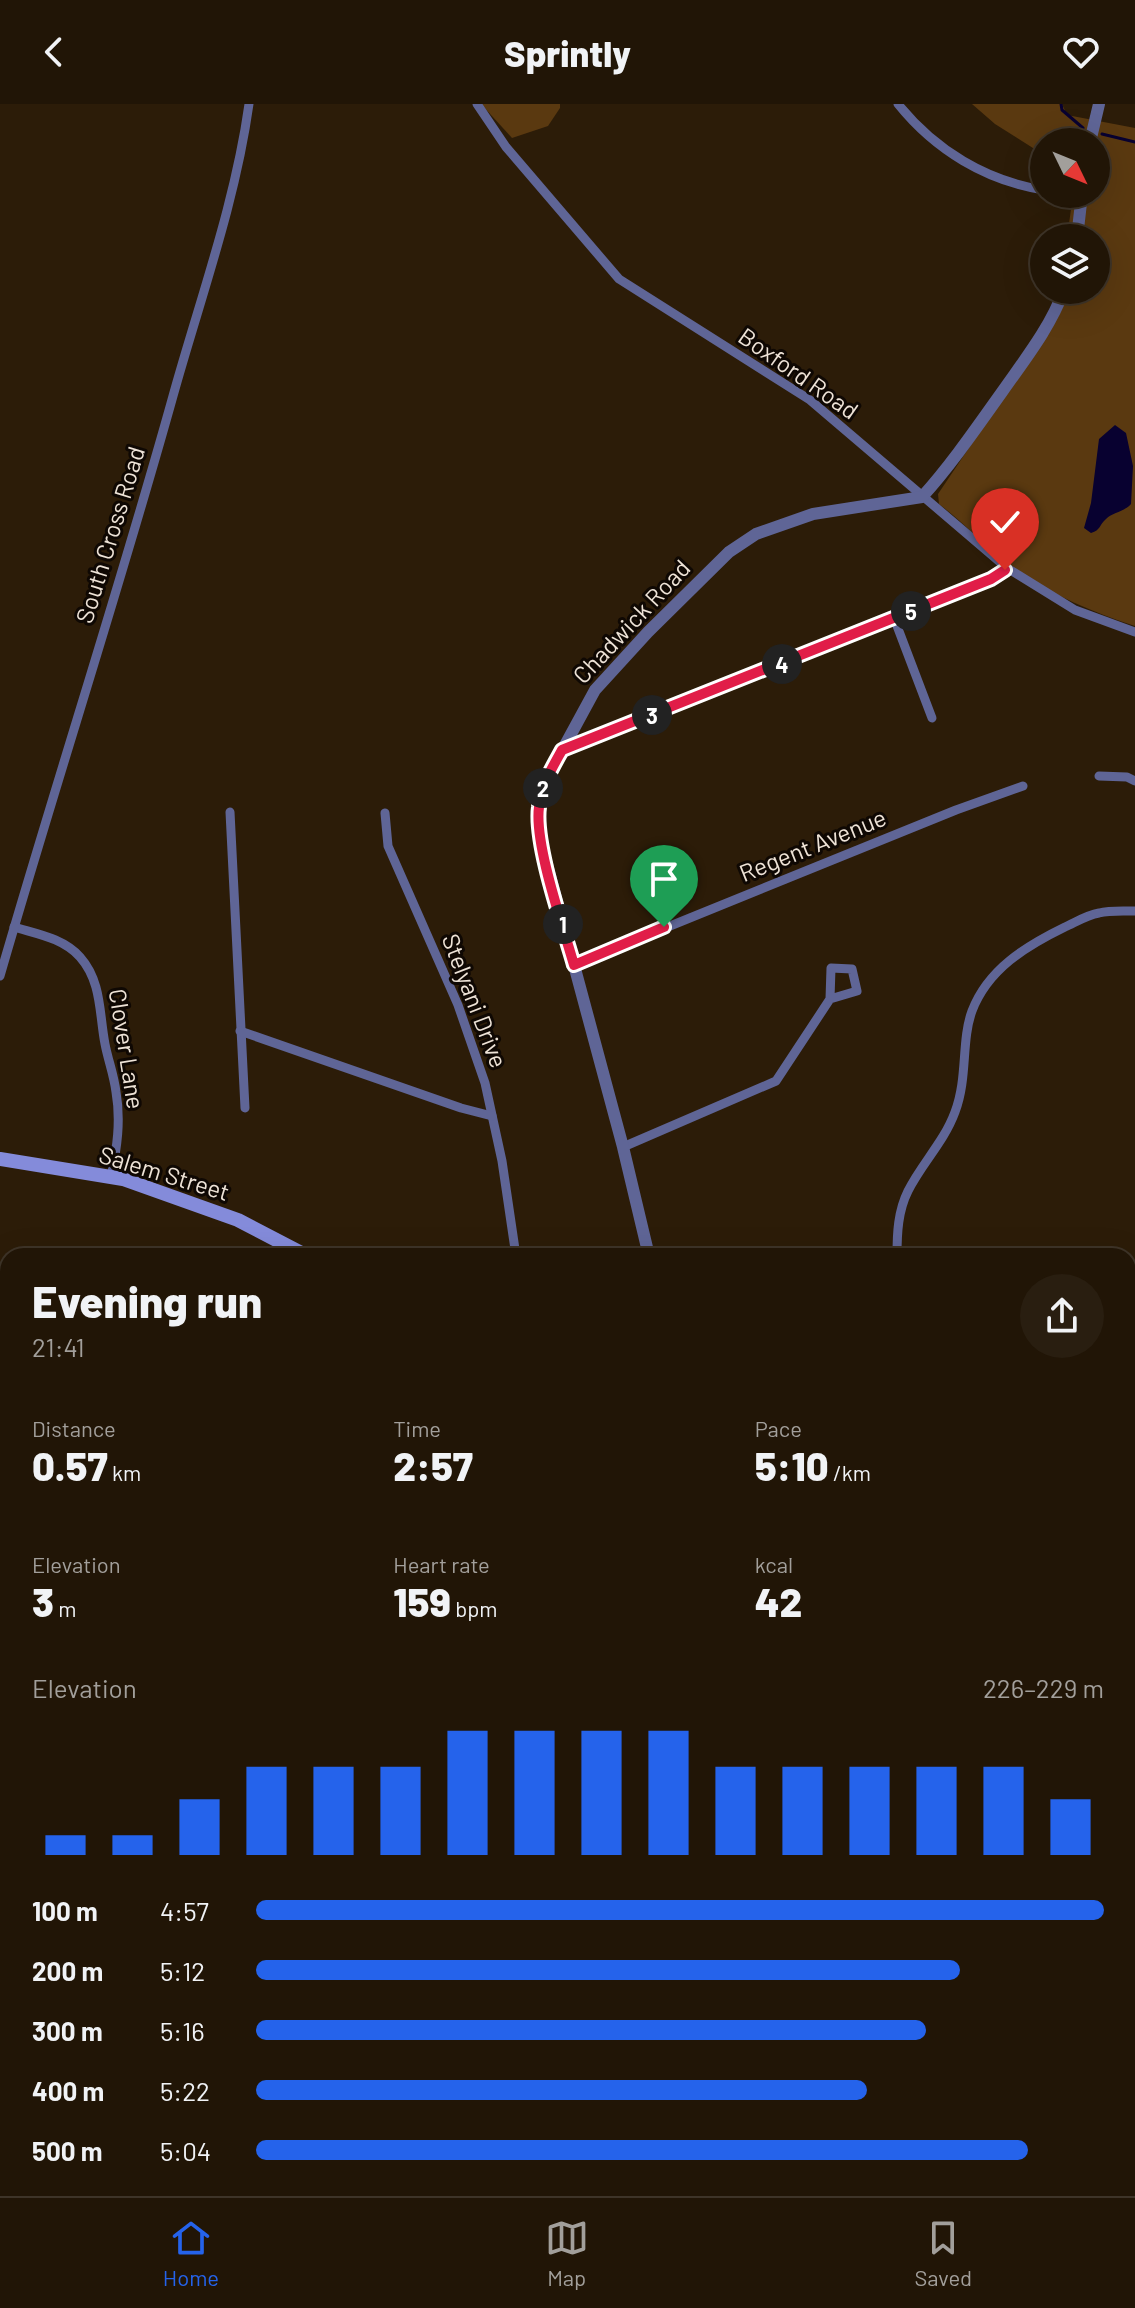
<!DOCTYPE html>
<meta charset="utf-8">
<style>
:root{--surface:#211506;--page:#291e10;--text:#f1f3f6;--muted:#a29f9b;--line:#3e3428;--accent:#2563eb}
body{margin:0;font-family:Barlow,sans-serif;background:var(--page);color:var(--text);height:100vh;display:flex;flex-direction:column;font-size:30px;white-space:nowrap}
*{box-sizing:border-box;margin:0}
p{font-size:26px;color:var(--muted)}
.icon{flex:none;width:44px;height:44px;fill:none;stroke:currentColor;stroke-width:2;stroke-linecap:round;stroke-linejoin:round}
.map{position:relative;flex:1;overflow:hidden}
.drawer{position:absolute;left:0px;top:1144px;width:1136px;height:948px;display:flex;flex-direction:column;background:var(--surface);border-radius:24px 24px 0 0;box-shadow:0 8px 32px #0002,0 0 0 2px var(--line)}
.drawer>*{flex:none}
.needle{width:52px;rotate:133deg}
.controls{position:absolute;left:1030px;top:24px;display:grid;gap:16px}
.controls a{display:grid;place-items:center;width:80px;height:80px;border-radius:50%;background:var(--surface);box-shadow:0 8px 32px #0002,0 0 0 2px var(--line);font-size:40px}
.pin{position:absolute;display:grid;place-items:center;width:68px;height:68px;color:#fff;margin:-82px -34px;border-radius:50% 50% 50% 0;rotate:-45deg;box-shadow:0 0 8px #0007}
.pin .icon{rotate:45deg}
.km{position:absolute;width:40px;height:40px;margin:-20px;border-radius:50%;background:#222;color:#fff;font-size:22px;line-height:40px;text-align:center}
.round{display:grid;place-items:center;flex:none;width:84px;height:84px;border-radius:42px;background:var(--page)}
.summary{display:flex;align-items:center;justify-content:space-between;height:136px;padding:0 32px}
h1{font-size:44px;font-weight:800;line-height:60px}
.stats{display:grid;grid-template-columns:repeat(3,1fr);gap:12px;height:136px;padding:8px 32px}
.stats div{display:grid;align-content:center}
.stats b{font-size:40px;font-weight:800}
.stats small{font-size:22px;font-weight:400}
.stats p{font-size:22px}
.chart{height:224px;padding:16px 32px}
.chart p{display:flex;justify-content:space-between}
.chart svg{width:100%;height:144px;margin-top:8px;stroke:var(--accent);stroke-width:6}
ul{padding:0 32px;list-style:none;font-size:26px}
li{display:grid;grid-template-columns:128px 96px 1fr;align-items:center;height:60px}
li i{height:20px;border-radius:10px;background:var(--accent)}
header{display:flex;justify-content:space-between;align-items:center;height:104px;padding:0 32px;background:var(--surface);font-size:36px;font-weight:800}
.menu{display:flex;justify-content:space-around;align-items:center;height:112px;border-top:2px solid var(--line);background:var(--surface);font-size:22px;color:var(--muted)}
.menu a{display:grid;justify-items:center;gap:4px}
.menu .current{color:var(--accent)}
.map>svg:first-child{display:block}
</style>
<header><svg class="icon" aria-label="back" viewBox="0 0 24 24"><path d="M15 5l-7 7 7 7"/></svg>Sprintly<svg class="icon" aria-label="heart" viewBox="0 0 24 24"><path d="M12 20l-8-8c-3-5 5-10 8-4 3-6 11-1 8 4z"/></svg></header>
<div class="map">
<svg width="1135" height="2092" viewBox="0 0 1135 2092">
<rect width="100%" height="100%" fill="#2c1c08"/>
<g fill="#5a3910">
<path d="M 481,0 L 560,0 L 560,4 L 548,22 L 512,34 Z"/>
<path d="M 972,0 L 1062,0 L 1067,11 L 1135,24 L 1135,522 C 1089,507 1044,488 1006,458 C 983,440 963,418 939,400 L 938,390 L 1032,250 L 1070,186 L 1096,186 L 1096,134 L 1067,134 L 1072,98 L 1067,90 L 1096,90 L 1096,38 L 1044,38 L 1044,51 L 995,20 Z"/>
</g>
<g fill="#080130">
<path d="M 1115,321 L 1126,329 L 1133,362 L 1131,400 C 1124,408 1113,408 1106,415 C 1099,421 1101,426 1091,429 L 1084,424 L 1091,399 L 1099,335 Z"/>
<path d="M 1135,2049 L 1135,2092 L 1048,2092 L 1064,2084 L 1128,2084 L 1128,2053 Z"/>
</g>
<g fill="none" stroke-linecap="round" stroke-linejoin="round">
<g stroke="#080130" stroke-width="3">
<path d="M 1061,0 L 1062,6 L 1083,24"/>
<path d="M 1102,30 L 1135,38"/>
</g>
<g stroke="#5f6596" stroke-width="9">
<path d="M 477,0 L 506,43 L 619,175 L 810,296 L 1007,464 L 1075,506 L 1135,528"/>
<path d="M 898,0 C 935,46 986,77 1044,86"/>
<path d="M 894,514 L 932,614"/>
<path d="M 562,646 L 991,475 L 1007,464"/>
<path d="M 1099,672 L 1127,673 L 1135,677"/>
<path d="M 230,708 L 245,1004"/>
<path d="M 385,709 L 388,742 L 458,901 L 485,979 L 502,1057 L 516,1152"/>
<path d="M 14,823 C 37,830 63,834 80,853 C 102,878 99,909 105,940 C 108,956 114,971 116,988 C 121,1017 117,1044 111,1073"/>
<path d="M 574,861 L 956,706 L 1023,682"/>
<path d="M 0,872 C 56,678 119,486 173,292 C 200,195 235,100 249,0"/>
<path d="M 240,927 L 461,1004 L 492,1012"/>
<path d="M 623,1043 L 776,977 L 830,895 L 857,887 L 852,865 L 831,864 L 830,895"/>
<path d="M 897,1152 C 897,1129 898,1107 908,1087 C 922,1059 944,1038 955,1008 C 968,974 961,937 972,907 C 988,865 1026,842 1065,823 C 1076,818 1087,811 1099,809 C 1110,806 1123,807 1135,807"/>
<path d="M 4,1409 L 8,1410"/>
</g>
<g stroke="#5f6596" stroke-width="12">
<path d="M 1090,38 L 1099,0"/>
<path d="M 1077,134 L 1082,90"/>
<path d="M 649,1152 L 623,1043 L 542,742 L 538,715 L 545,678 L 595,586 L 648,528 L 729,448 L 756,430 L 813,410 L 922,393 C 951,361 977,323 1002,288 C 1025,255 1050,224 1064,186"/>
</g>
<g stroke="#848bda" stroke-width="14">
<path d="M 0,1055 L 123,1075 L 238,1116 L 307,1152"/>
<path d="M 1128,1254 L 1135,1254"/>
<path d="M 0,1724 L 8,1719"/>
</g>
</g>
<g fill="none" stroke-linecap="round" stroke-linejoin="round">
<defs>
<path id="route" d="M 664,823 L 574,861 C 563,822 534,740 539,703 C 541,682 552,664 562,646 L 991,475 L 1005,466"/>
</defs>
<use href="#route" stroke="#fff" stroke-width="16"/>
<use href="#route" stroke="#e11d48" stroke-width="10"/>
</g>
<g text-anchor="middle" stroke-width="6" stroke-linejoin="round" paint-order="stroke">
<g font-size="24" fill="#eee3d7" stroke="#0f0803">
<text transform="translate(798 270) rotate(35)" y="8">Boxford Road</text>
<text transform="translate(111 431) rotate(-73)" y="8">South Cross Road</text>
<text transform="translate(632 518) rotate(-47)" y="8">Chadwick Road</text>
<text transform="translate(813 742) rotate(-22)" y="8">Regent Avenue</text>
<text transform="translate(474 897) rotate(69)" y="8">Stelyani Drive</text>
<text transform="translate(126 945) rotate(81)" y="8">Clover Lane</text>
<text transform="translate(164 1070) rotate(17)" y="8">Salem Street</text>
</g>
</g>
</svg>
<div class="controls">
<a><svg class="needle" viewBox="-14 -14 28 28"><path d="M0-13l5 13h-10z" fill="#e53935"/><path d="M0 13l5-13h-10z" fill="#a29f9b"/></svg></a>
<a><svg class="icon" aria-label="layers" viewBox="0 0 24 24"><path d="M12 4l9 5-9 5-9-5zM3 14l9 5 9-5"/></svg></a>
</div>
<div class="pin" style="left:664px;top:823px;background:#1e9e55"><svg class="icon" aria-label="arrive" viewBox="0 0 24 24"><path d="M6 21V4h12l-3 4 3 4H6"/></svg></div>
<div class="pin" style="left:1005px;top:466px;background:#d93025"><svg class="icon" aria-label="check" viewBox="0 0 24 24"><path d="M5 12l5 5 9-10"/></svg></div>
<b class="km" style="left:563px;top:820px">1</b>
<b class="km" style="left:543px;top:684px">2</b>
<b class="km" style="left:652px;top:611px">3</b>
<b class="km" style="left:782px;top:560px">4</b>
<b class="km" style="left:911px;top:507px">5</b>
<section class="drawer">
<div class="summary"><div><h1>Evening run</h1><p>21:41</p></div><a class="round"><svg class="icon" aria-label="share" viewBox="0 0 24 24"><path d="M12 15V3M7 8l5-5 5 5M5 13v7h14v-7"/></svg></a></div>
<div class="stats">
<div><p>Distance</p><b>0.57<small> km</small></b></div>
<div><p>Time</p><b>2:57</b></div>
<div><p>Pace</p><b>5:10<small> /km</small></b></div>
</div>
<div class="stats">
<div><p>Elevation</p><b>3<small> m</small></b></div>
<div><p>Heart rate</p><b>159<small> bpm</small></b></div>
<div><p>kcal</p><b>42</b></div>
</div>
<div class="chart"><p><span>Elevation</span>226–229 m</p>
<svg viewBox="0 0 160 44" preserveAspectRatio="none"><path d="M5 44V38M15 44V38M25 44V27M35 44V17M45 44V17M55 44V17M65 44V6M75 44V6M85 44V6M95 44V6M105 44V17M115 44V17M125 44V17M135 44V17M145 44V17M155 44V27"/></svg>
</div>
<ul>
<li><b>100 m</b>4:57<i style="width:100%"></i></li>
<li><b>200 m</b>5:12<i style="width:83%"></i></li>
<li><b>300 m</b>5:16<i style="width:79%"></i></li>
<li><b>400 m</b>5:22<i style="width:72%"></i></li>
<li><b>500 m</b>5:04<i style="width:91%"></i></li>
</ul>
</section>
</div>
<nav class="menu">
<a class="current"><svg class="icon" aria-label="home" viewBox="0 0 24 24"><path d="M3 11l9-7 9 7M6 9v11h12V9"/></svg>Home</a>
<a><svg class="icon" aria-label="map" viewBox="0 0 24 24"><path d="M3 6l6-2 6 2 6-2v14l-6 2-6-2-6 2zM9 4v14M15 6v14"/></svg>Map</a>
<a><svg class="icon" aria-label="saved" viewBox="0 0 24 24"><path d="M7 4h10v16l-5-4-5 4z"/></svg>Saved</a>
</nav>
